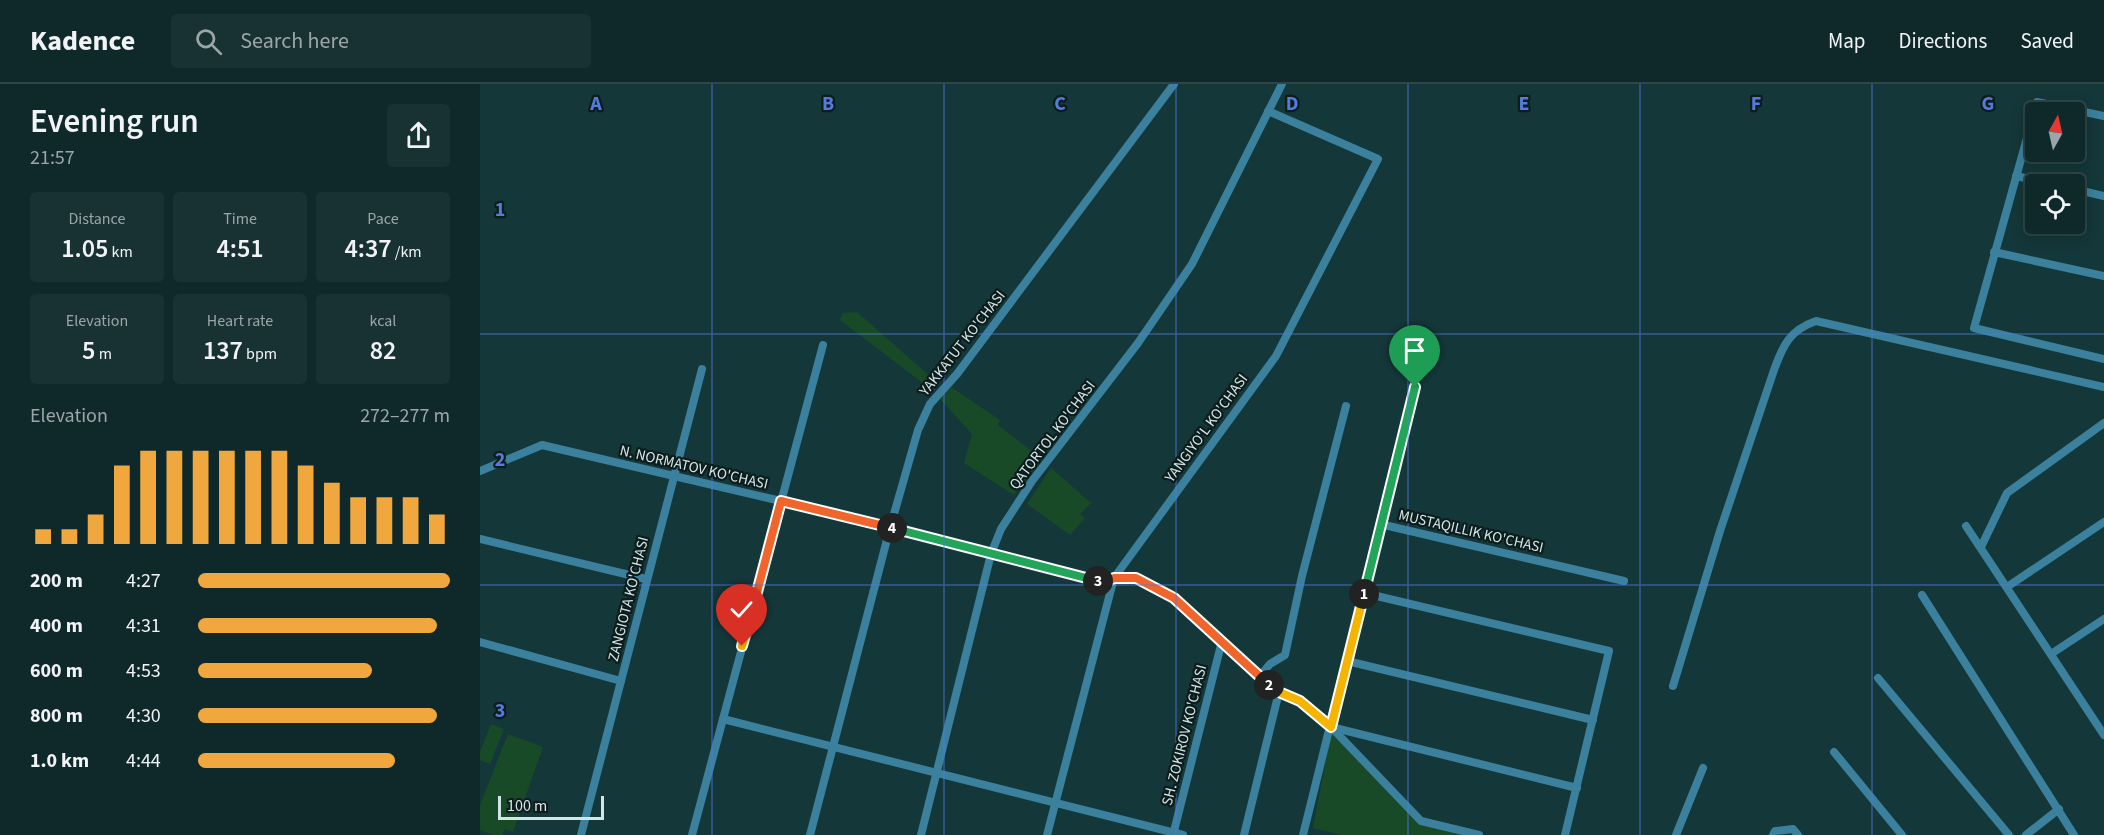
<!DOCTYPE html>
<meta charset="utf-8">
<style>
:root{--surface:#0f292b;--page:#183133;--text:#f1f3f6;--muted:#9ba6a9;--line:#2f4547;--accent:#efa73e}
body{margin:0;font-family:"Source Sans 3",sans-serif;background:var(--page);color:var(--text);height:100vh;display:flex;flex-direction:column;font-size:22px;white-space:nowrap}
*{box-sizing:border-box;margin:0}
p{font-size:20px;color:var(--muted)}
.icon{flex:none;width:33px;height:33px;fill:none;stroke:currentColor;stroke-width:2;stroke-linecap:round;stroke-linejoin:round}
.map{position:relative;flex:1;overflow:hidden}
.side{display:flex;flex-direction:column;background:var(--surface);width:480px}
.side>*{flex:none}
.needle{width:39px;rotate:8deg}
.tools{position:absolute;left:1545px;top:18px;display:grid;gap:12px}
.tools a{display:grid;place-items:center;width:60px;height:60px;border-radius:6px;background:var(--surface);box-shadow:0 3px 15px #0003,0 0 0 2px var(--line);font-size:30px}
.scale{position:absolute;left:18px;bottom:15px;width:106px;box-sizing:border-box;padding-left:6px;border:3px solid #d3e6e7;border-top:0;font-size:16px;line-height:21px;white-space:nowrap;color:#d3e6e7;-webkit-text-stroke:4px #0d1c1d;paint-order:stroke}
.pin{position:absolute;display:grid;place-items:center;width:51px;height:51px;color:#fff;margin:-62px -26px;border-radius:50% 50% 50% 0;rotate:-45deg;box-shadow:0 0 6px #0007}
.pin .icon{rotate:45deg}
.km{position:absolute;width:30px;height:30px;margin:-15px;border-radius:50%;background:#222;color:#fff;font-size:16px;line-height:30px;text-align:center}
.round{display:grid;place-items:center;flex:none;width:63px;height:63px;border-radius:6px;background:var(--page)}
.head{display:flex;align-items:center;justify-content:space-between;height:102px;padding:0 30px}
h1{font-size:33px;font-weight:600;line-height:45px}
.stats{display:grid;grid-template-columns:repeat(3,1fr);gap:9px;height:102px;padding:6px 30px}
.stats div{display:grid;align-content:center;border-radius:6px;background:var(--page);text-align:center}
.stats b{font-size:26px;font-weight:600}
.stats small{font-size:16px;font-weight:400}
.stats p{font-size:16px}
.chart{height:168px;padding:12px 30px}
.chart p{display:flex;justify-content:space-between}
.chart svg{width:100%;height:108px;margin-top:6px;stroke:var(--accent);stroke-width:6}
ul{padding:0 30px;list-style:none;font-size:20px}
li{display:grid;grid-template-columns:96px 72px 1fr;align-items:center;height:45px}
li i{height:15px;border-radius:8px;background:var(--accent)}
header{display:flex;align-items:center;gap:36px;box-sizing:border-box;height:84px;padding:0 30px;background:var(--surface);border-bottom:2px solid var(--line)}
header strong{font-size:28px}
nav{display:flex;gap:33px;margin-inline-start:auto;font-size:21px}
.search{width:420px;height:54px;background:var(--page);display:flex;align-items:center;gap:15px;box-sizing:border-box;padding:0 21px;border-radius:6px;color:var(--muted);font-size:22px}
main{display:flex;flex:1;min-height:0}
.map>svg:first-child{display:block}
</style>
<header>
<strong>Kadence</strong>
<div class="search"><svg class="icon" aria-label="search" viewBox="0 0 24 24"><circle cx="10" cy="10" r="6"/><path d="M15 15l6 6"/></svg>Search here</div>
<nav><a>Map</a><a>Directions</a><a>Saved</a></nav>
</header>
<main>
<section class="side">
<div class="head"><div><h1>Evening run</h1><p>21:57</p></div><a class="round"><svg class="icon" aria-label="share" viewBox="0 0 24 24"><path d="M12 15V3M7 8l5-5 5 5M5 13v7h14v-7"/></svg></a></div>
<div class="stats">
<div><p>Distance</p><b>1.05<small> km</small></b></div>
<div><p>Time</p><b>4:51</b></div>
<div><p>Pace</p><b>4:37<small> /km</small></b></div>
</div>
<div class="stats">
<div><p>Elevation</p><b>5<small> m</small></b></div>
<div><p>Heart rate</p><b>137<small> bpm</small></b></div>
<div><p>kcal</p><b>82</b></div>
</div>
<div class="chart"><p><span>Elevation</span>272–277 m</p>
<svg viewBox="0 0 160 44" preserveAspectRatio="none"><path d="M5 44V38M15 44V38M25 44V32M35 44V12M45 44V6M55 44V6M65 44V6M75 44V6M85 44V6M95 44V6M105 44V12M115 44V19M125 44V25M135 44V25M145 44V25M155 44V32"/></svg>
</div>
<ul>
<li><b>200 m</b>4:27<i style="width:100%"></i></li>
<li><b>400 m</b>4:31<i style="width:95%"></i></li>
<li><b>600 m</b>4:53<i style="width:69%"></i></li>
<li><b>800 m</b>4:30<i style="width:95%"></i></li>
<li><b>1.0 km</b>4:44<i style="width:78%"></i></li>
</ul>
</section>
<div class="map">
<svg width="1624" height="751" viewBox="0 0 1624 751">
<rect width="100%" height="100%" fill="#143739"/>
<g fill="#194a27">
<path d="M 377,228 L 454,296 L 448,303 L 360,236 L 363,229 Z"/>
<path d="M 471,303 L 520,336 L 518,341 L 562,375 L 534,411 L 484,379 L 492,350 L 460,315 Z"/>
<path d="M 571,384 L 611,419 L 600,430 L 605,434 L 590,451 L 547,420 Z"/>
<path d="M 11,640 L 24,645 L 10,680 L 0,676 L 0,668 Z"/>
<path d="M 851,649 L 940,741 L 981,751 L 862,751 L 833,744 Z"/>
<path d="M 28,650 L 63,663 L 33,748 L 25,745 L 22,751 L 13,751 L 0,746 L 0,721 Z"/>
</g>
<g fill="none" stroke-linecap="round" stroke-linejoin="round">
<g stroke="#3b809c" stroke-width="8">
<path d="M 1624,32 L 1557,18 L 1494,244 L 1624,275"/>
<path d="M 1536,92 L 1573,100"/>
<path d="M 1594,105 L 1624,112"/>
<path d="M 1514,168 L 1624,192"/>
<path d="M 0,387 L 62,361 L 301,417 L 625,499 L 634,494 L 656,494 L 694,514 L 779,593 L 799,608 L 820,617 L 851,643 L 941,737 L 999,751"/>
<path d="M 900,440 L 935,303"/>
<path d="M 1486,442 L 1624,651"/>
<path d="M 0,455 L 166,495"/>
<path d="M 1501,463 L 1527,409 L 1624,339"/>
<path d="M 1527,503 L 1624,438"/>
<path d="M 884,509 L 1129,567 L 1085,751"/>
<path d="M 1442,511 L 1594,751"/>
<path d="M 0,558 L 141,597"/>
<path d="M 1571,570 L 1624,535"/>
<path d="M 867,577 L 1113,636"/>
<path d="M 779,593 L 790,580 L 805,571 L 822,492 L 866,322"/>
<path d="M 1398,594 L 1529,751"/>
<path d="M 1193,602 L 1240,447 L 1294,286 C 1303,261 1310,246 1336,237 L 1624,303"/>
<path d="M 243,635 L 703,751"/>
<path d="M 851,643 L 1097,704"/>
<path d="M 1354,668 L 1422,751"/>
<path d="M 101,751 L 222,285"/>
<path d="M 212,751 L 343,261"/>
<path d="M 330,751 L 410,444 L 438,346 L 450,320 L 477,290 L 694,0"/>
<path d="M 441,751 L 511,470 L 521,445 L 552,397 L 658,259 L 712,180 L 802,0"/>
<path d="M 567,751 L 634,494 L 796,272 L 898,75 L 788,27"/>
<path d="M 693,751 L 742,557"/>
<path d="M 764,751 L 799,608"/>
<path d="M 823,751 L 900,440 L 1144,497"/>
<path d="M 1196,751 L 1223,684"/>
<path d="M 1293,751 L 1295,747 L 1313,745 L 1318,751"/>
<path d="M 1546,751 L 1579,725"/>
</g>
</g>
<g fill="none" stroke-linecap="round" stroke-linejoin="round">
<defs>
<path id="split-1" d="M 884,510 L 935,303"/>
<path id="split-2" d="M 789,601 L 799,608 L 820,617 L 851,643 L 884,510"/>
<path id="split-3" d="M 618,497 L 625,499 L 634,494 L 656,494 L 694,514 L 789,601"/>
<path id="split-4" d="M 412,444 L 618,497"/>
<path id="split-5" d="M 276,512 L 301,417 L 412,444"/>
<path id="split-6" d="M 262,562 L 276,512"/>
</defs>
<use href="#split-1" stroke="#fff" stroke-width="12"/>
<use href="#split-2" stroke="#fff" stroke-width="12"/>
<use href="#split-3" stroke="#fff" stroke-width="12"/>
<use href="#split-4" stroke="#fff" stroke-width="12"/>
<use href="#split-5" stroke="#fff" stroke-width="12"/>
<use href="#split-6" stroke="#fff" stroke-width="12"/>
<use href="#split-1" stroke="#22a559" stroke-width="8"/>
<use href="#split-2" stroke="#f5b400" stroke-width="8"/>
<use href="#split-3" stroke="#f0652b" stroke-width="8"/>
<use href="#split-4" stroke="#22a559" stroke-width="8"/>
<use href="#split-5" stroke="#f0652b" stroke-width="8"/>
<use href="#split-6" stroke="#f5b400" stroke-width="8"/>
</g>
<path fill="none" stroke="#547cdc" stroke-width="1.5" stroke-opacity="0.55" d="M 232,0 L 232,751M 464,0 L 464,751M 696,0 L 696,751M 928,0 L 928,751M 1160,0 L 1160,751M 1392,0 L 1392,751M 0,250 L 1624,250M 0,501 L 1624,501"/>
<g text-anchor="middle" stroke-width="4.5" stroke-linejoin="round" paint-order="stroke">
<g font-size="15" fill="#d3e6e7" stroke="#0d1c1d">
<text transform="translate(482 259) rotate(-52)" y="5">YAKKATUT KO'CHASI</text>
<text transform="translate(726 344) rotate(-54)" y="5">YANGIYO'L KO'CHASI</text>
<text transform="translate(572 351) rotate(-53)" y="5">QATORTOL KO'CHASI</text>
<text transform="translate(214 383) rotate(13)" y="5">N. NORMATOV KO'CHASI</text>
<text transform="translate(991 447) rotate(13)" y="5">MUSTAQILLIK KO'CHASI</text>
<text transform="translate(148 515) rotate(-76)" y="5">ZANGIOTA KO'CHASI</text>
<text transform="translate(704 651) rotate(-76)" y="5">SH. ZOKIROV KO'CHASI</text>
</g>
</g>
<g font-size="20" text-anchor="middle" font-weight="bold" fill="#547cdc" stroke="#0d1c1d" stroke-width="4.5" stroke-linejoin="round" paint-order="stroke">
<text x="116" y="26">A</text>
<text x="348" y="26">B</text>
<text x="580" y="26">C</text>
<text x="812" y="26">D</text>
<text x="1044" y="26">E</text>
<text x="1276" y="26">F</text>
<text x="1508" y="26">G</text>
<text x="20" y="132">1</text>
<text x="20" y="382">2</text>
<text x="20" y="633">3</text>
</g>
</svg>
<div class="tools">
<a><svg class="needle" viewBox="-14 -14 28 28"><path d="M0-13l5 13h-10z" fill="#e53935"/><path d="M0 13l5-13h-10z" fill="#9ba6a9"/></svg></a>
<a><svg class="icon" aria-label="locate" viewBox="0 0 24 24"><circle cx="12" cy="12" r="6"/><path d="M12 2v4M12 18v4M2 12h4M18 12h4"/></svg></a>
</div>
<div class="scale">100 m</div>
<div class="pin" style="left:935px;top:303px;background:#1e9e55"><svg class="icon" aria-label="arrive" viewBox="0 0 24 24"><path d="M6 21V4h12l-3 4 3 4H6"/></svg></div>
<div class="pin" style="left:262px;top:562px;background:#d93025"><svg class="icon" aria-label="check" viewBox="0 0 24 24"><path d="M5 12l5 5 9-10"/></svg></div>
<b class="km" style="left:884px;top:510px">1</b>
<b class="km" style="left:789px;top:601px">2</b>
<b class="km" style="left:618px;top:497px">3</b>
<b class="km" style="left:412px;top:444px">4</b>
</div>
</main>
